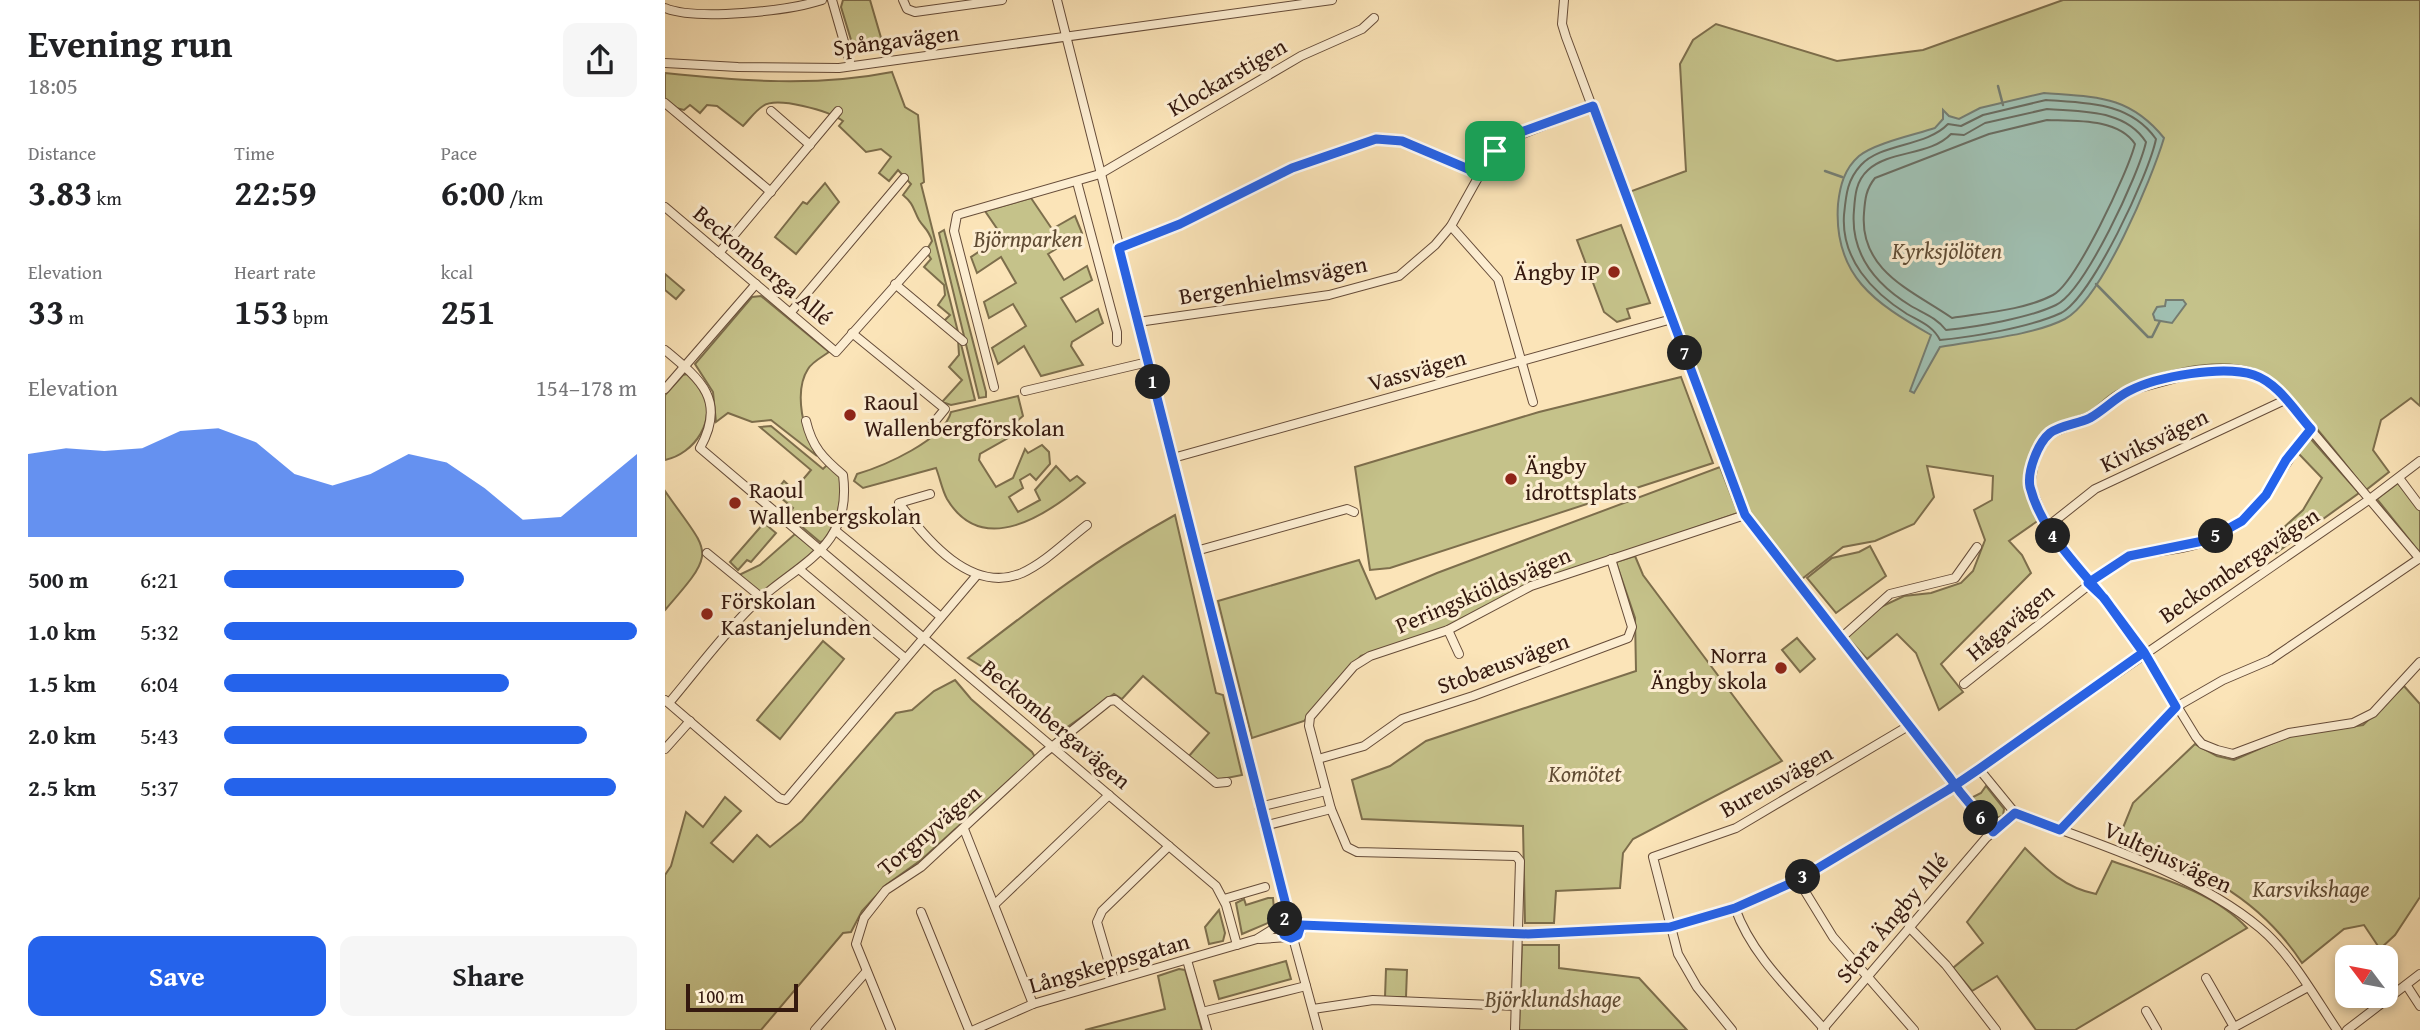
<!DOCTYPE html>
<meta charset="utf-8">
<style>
:root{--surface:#fff;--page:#f6f6f6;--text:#202124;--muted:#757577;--accent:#2563eb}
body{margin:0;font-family:"Gentium Book Plus",serif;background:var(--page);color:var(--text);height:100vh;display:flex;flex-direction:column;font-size:26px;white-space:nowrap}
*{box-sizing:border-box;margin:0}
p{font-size:23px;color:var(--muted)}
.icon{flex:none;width:38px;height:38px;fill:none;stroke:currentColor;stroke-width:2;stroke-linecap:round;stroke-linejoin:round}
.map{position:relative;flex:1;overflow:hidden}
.panel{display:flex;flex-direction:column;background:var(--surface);width:665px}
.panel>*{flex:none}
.needle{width:46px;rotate:302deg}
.tools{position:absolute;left:1670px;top:945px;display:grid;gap:14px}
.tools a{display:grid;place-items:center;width:63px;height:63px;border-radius:14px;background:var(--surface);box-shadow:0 4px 10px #0003;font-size:35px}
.scale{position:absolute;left:21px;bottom:18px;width:112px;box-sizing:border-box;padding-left:7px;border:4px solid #35190f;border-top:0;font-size:19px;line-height:24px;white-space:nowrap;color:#35190f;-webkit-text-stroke:5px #fcedd1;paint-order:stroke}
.pin{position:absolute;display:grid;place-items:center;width:60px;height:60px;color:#fff;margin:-30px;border-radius:14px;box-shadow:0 4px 10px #0006}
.km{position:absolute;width:35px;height:35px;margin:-18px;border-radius:50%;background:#222;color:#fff;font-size:19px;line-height:35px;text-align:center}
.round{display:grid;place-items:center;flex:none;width:74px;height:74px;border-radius:14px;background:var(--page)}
.head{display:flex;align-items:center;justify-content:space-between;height:119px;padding:0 28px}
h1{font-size:38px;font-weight:700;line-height:52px}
.metrics{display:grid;grid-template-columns:repeat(3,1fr);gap:10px;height:119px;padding:7px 28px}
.metrics div{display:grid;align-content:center}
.metrics b{font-size:35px;font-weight:700}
.metrics small{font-size:19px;font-weight:400}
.metrics p{font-size:19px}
.chart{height:196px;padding:14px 28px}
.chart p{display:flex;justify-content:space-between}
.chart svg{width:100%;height:126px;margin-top:7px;fill:var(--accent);opacity:.7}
.action{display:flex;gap:14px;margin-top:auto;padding:14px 28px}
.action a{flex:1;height:80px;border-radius:14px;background:var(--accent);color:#fff;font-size:28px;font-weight:700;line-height:80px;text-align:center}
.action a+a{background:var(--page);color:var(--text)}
ul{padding:0 28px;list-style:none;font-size:23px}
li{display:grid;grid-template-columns:112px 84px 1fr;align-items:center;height:52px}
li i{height:18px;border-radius:9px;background:var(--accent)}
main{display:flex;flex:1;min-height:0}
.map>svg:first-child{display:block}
</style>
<main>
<section class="panel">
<div class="head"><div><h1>Evening run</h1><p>18:05</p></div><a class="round"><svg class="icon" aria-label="share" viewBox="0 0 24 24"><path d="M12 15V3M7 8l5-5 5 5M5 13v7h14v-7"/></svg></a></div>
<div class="metrics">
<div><p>Distance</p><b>3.83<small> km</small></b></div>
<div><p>Time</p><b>22:59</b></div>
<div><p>Pace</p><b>6:00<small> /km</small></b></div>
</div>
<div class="metrics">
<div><p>Elevation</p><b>33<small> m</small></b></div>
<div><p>Heart rate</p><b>153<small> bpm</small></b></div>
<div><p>kcal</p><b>251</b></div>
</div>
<div class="chart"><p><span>Elevation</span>154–178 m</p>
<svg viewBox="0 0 160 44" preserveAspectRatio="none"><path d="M0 44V15L10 13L20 14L30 13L40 7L50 6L60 11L70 22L80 26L90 22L100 15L110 18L120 27L130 38L140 37L150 26L160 15V44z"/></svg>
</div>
<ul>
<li><b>500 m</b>6:21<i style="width:58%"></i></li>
<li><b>1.0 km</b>5:32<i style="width:100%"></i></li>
<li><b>1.5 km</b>6:04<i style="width:69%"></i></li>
<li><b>2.0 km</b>5:43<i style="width:88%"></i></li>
<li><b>2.5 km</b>5:37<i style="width:95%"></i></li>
</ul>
<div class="action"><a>Save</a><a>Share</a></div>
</section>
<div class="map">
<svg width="1755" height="1030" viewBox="0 0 1755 1030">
<rect width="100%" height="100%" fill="#fbe4b8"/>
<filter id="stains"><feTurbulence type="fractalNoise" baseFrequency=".00286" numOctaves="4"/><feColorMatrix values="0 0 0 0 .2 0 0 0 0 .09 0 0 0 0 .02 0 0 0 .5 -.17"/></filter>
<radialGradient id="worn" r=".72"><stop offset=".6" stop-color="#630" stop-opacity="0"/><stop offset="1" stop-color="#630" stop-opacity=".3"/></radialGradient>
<g fill="#c5c28a" stroke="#7d6e4c" stroke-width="2">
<path d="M 178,0 L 205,0 L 219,48 L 190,53 L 176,7 Z"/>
<path d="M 1398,0 L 1755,0 L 1755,406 L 1746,398 L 1716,420 L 1708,450 L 1724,472 L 1701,490 C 1679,463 1617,379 1589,369 C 1548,356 1491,372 1454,390 C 1442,395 1435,406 1424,412 C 1408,421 1388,419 1377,435 C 1354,467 1361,487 1374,520 L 1344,541 L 1357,555 L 1366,573 L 1276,664 L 1298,692 L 1274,710 L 1251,653 L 1232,634 L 1202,659 L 1182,637 L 1205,612 L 1239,596 L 1266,593 L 1296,583 L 1308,571 L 1320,540 L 1309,510 L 1327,500 L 1328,476 L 1262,466 L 1269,497 L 1249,524 L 1210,541 L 1178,547 L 1133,582 L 1083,511 L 964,192 L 1021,171 L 1015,64 L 1028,40 L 1051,24 L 1172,61 L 1258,50 Z"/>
<path d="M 227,72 L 240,107 L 253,115 L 259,182 L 256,184 L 310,400 L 286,405 L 277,402 L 297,380 L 284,367 L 294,355 L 293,339 L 277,323 L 285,315 L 273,305 L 280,295 L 279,285 L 259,267 L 266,259 L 261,251 L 267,241 C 264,230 259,228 254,220 C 248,209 249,204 238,195 L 246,184 L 233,170 L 224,181 L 214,173 L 226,157 L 216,149 L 201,152 L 174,126 L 178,121 C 164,111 112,96 98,106 C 90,111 84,120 78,126 L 52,106 L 42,105 L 35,113 L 25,105 L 19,110 L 11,108 L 0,99 L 0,73 C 76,81 152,87 227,72 Z"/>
<path d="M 160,183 L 174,202 L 131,254 L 110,237 L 138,202 L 142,204 Z"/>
<path d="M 366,198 L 387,229 L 410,216 L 417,233 L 383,254 L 399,280 L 422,266 L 427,280 L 396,298 L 411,322 L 433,309 L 438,323 L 407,342 L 406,346 L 418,365 L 376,376 L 359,346 L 333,364 L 327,348 L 361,326 L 348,304 L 324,318 L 319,302 L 351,283 L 336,257 L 312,273 L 306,257 L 337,236 L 320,211 Z"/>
<path d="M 956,225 L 985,303 L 962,309 L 965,318 L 952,322 L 939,312 L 912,240 Z"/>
<path d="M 279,230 L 321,392 L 321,397 L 314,398 L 274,233 Z"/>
<path d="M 0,274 L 19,290 L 11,299 L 0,290 Z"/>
<path d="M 96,296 L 164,352 C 157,357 147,362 143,369 C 128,392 139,435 152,456 L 106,420 L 87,422 L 63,413 L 51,422 L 48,392 L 30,364 L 87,297 Z"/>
<path d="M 22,374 C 27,379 34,385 37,391 C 53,420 29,454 0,460 L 0,395 L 18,375 Z"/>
<path d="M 1016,377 L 1048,463 L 725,568 L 705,570 L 690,467 L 874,412 Z"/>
<path d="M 353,396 L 358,416 L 346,426 L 350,434 L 315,454 L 314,460 L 331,487 L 348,478 L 360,449 L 363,453 L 377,445 L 384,452 L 385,464 L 371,480 L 365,474 L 355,480 L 358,488 L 344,497 L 353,512 L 375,500 L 370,490 L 391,466 L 405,481 L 412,476 L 420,483 C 383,514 318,559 282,499 C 277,490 275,478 271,468 L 198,488 L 189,481 L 192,474 C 219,466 279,440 286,412 Z"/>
<path d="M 106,426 L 158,469 L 162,465 L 176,477 C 177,502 173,519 159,541 L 155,542 L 123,515 L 128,508 L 116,498 L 115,486 L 119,481 L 129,490 L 146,470 L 95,427 Z"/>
<path d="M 1645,438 L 1694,493 L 1611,553 L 1605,540 L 1638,510 L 1657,478 L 1632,452 Z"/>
<path d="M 1055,467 L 1073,513 L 858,587 L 784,627 L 696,656 L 671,681 L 639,721 L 587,738 L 553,601 L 694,560 L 711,599 L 772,573 Z"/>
<path d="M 1733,483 L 1755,511 L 1755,553 L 1712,499 Z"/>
<path d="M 0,491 C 45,556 54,548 0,610 Z"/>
<path d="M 510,515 L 551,693 L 558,695 L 577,775 L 552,780 L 524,756 L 544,733 L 478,676 L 457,699 L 449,694 L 401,728 L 393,729 L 330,675 L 303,658 C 370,606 435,556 510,515 Z"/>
<path d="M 99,523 L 111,533 L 86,562 L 82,560 L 73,570 L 65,562 Z"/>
<path d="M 130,534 L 150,550 L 149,554 L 97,594 L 74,575 L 95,565 Z"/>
<path d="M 1205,546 L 1221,576 L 1171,613 L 1142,578 L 1167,558 L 1194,552 Z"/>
<path d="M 970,556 L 978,575 L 1117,761 L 968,839 L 958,853 L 955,888 L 891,891 L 889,923 L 860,923 L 858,826 L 697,819 L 687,780 L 725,766 L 761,741 L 971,671 L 970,618 L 951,562 Z"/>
<path d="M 1132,638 L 1150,659 L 1135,672 L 1117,650 Z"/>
<path d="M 158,641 L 179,659 L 115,739 L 92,720 Z"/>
<path d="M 290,680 L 306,699 L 367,752 L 370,757 L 256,860 L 221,885 L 197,911 L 186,932 L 178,933 L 96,1030 L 0,1030 L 0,875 L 6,866 L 21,812 L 38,827 L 60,797 L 76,811 L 46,843 L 68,862 L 92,835 L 105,847 L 137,821 L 231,713 L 247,710 L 269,691 Z"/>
<path d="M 1739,686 L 1755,704 L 1755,897 L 1730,935 L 1715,949 L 1699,925 L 1679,929 L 1637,963 C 1591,893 1529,867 1453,840 L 1468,803 L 1530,744 L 1552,756 L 1569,760 L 1624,736 L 1698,725 Z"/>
<path d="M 1321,786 L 1339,809 L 1338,816 L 1325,819 L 1306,798 L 1316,793 Z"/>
<path d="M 1360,848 C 1381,869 1400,888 1431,894 L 1447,861 C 1492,877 1548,891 1582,928 L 1410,1030 L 1371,1030 L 1332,976 L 1307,991 L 1288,968 L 1318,943 L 1302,922 Z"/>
<path d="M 603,898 L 608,898 L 610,920 L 577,934 L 571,903 L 579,899 L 581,905 Z"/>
<path d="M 554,910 L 560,933 L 558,941 L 544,944 L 540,927 Z"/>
<path d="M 857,945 L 894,945 L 894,968 L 974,978 L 1022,1030 L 854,1030 Z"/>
<path d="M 621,961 L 626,979 L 554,999 L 549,981 Z"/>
<path d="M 514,969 L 520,970 L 537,1030 L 420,1030 L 500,1009 L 493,976 Z"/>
<path d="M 721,969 L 742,970 L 741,997 L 720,997 Z"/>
</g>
<g fill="#9fbeb0" stroke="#757c70" stroke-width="2">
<path d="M 1379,93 C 1431,97 1464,95 1499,138 C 1487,178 1437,299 1400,319 C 1367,336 1312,340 1275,347 L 1249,393 L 1245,391 L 1266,335 C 1210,303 1168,276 1173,204 C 1175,186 1179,169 1194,156 C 1210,143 1249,135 1270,128 L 1278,119 L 1278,110 L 1284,116 L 1294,119 L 1315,108 Z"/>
<path d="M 1501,300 L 1518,300 L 1521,304 L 1507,323 L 1490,320 L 1488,314 L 1492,307 L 1500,306 Z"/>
</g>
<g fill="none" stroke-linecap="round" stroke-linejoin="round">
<g stroke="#6a6c60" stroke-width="2">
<path d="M 1381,100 C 1422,103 1465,102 1491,139 C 1484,174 1427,297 1396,313 C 1366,327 1308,337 1275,340 C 1268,326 1256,322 1242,314 C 1207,292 1176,259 1179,215 C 1181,195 1182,180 1196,165 C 1216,143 1261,147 1283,124 L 1296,126 L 1318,115 Z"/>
<path d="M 1382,109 C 1417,112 1460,109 1481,142 C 1474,174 1420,291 1391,305 C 1364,318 1312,327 1281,330 C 1272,318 1258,313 1246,306 C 1210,284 1185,253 1189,210 C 1190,195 1191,181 1203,170 C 1225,150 1265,156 1286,134 L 1299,135 L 1320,123 Z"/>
<path d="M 1382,120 C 1409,121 1453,118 1470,144 C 1463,172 1411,283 1388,295 C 1360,310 1318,313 1287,318 C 1248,291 1194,271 1199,213 C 1200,199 1201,189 1210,178 L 1324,134 Z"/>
</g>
<g stroke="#757c70" stroke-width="2.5">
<path d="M 1333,86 L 1338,105"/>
<path d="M 1160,171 L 1177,177"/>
<path d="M 1431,284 L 1483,337 L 1487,337 L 1495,321"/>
</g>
<defs>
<g id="minor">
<path d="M 167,0 L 186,66"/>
<path d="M 238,0 L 242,9 L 250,12 L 337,0"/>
<path d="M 392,0 L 624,917"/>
<path d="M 899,0 L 897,24 L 901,37 L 1080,515 L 1328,832"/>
<path d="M 0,8 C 31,21 124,11 157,0"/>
<path d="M 0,63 L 73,67 L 174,68 L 667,0"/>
<path d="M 0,103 L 106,192"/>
<path d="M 106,111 L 145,145"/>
<path d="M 412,182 L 452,332 L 452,342"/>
<path d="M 0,207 L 171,352 L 261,251"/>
<path d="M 786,226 L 833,279 L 868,402"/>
<path d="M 454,248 L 515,224 L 627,168 L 711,139 L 737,141 L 815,174"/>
<path d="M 54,253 L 173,111"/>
<path d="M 230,284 L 298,341"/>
<path d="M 126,312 L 239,178"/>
<path d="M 473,322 L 664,295 L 734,276 L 770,245 L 786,226 L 820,165 L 842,140 L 928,106"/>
<path d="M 187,333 L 280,409 L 262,431"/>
<path d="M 0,350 C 35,379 62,400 35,448 L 551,886 L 561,905 L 572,945"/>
<path d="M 329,387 L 289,231 L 292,215 L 435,174 L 636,56 L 697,29 L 709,18"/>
<path d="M 0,389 L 91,284"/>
<path d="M 360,391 L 483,362"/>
<path d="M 508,458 L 1007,319"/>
<path d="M 1734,478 L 1755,506"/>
<path d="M 265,494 L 234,503 C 260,538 306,595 357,573 C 381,562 401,541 422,525"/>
<path d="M 1382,527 L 1430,489 L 1620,400"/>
<path d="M 171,531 L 276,617"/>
<path d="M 531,551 L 682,509 L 689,512"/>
<path d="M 42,553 L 97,598"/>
<path d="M 1755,559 L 1608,385 L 1586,374 L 1568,370 L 1526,374 L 1467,390 L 1421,419 L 1384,434 L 1370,457 L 1365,485 L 1382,527 L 1479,652 L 1531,737 L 1537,744 L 1552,750 L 1568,754 L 1624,733 L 1688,723 L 1708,713 L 1755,662"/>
<path d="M 134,569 L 240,658"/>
<path d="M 783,630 L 794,654"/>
<path d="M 1176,638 L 1225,594 L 1290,578 L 1312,547"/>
<path d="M 1299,684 L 1454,561 L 1464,556 C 1489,551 1521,550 1544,540 C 1594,519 1614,469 1646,429"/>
<path d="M 0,700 L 114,798 L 121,800 L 312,575"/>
<path d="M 4,703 C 31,671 56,637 85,608 C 129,564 188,551 178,475 C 158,458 147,447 141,421"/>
<path d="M 0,749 L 25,721"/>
<path d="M 653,759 L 699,746 L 737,719 L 808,696 L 963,638 L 967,627 L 946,559"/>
<path d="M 1314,769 L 1350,813"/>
<path d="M 594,807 L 661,791"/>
<path d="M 1350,813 C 1430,843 1529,873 1595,928 C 1626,954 1649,996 1672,1030"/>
<path d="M 599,826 L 666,809"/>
<path d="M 299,829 L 368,1004"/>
<path d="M 1395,830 L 1511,707 L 1558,680 L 1605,660 L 1755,558"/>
<path d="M 1133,880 L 1168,937 L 1249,1030"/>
<path d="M 559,899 L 600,887"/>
<path d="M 330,904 L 444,795"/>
<path d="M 1070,908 C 1087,956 1127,992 1160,1030"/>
<path d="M 256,912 L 304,1030"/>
<path d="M 624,917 L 632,919 L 636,924 L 636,932 L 628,938"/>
<path d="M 618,921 L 617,932 L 628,938"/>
<path d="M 636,924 L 819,933 L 927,932 L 993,929 L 1070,908 L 1133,880 L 1283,790 L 1705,499 L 1755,461"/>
<path d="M 1244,927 L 1281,965 L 1331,1030"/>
<path d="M 628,938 L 653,1030"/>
<path d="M 595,939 L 623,937"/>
<path d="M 522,960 L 542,1030"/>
<path d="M 1541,978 L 1569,1027"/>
<path d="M 449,980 L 432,922 L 437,911 L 504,846"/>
<path d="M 1742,986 L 1755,1006"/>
<path d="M 648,1009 L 708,1000 L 851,1006"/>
<path d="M 1481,1011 L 1492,1030"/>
<path d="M 537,1012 L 641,986"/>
<path d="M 150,1030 L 201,972"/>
<path d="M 226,1030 L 191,944 L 199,918 L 221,890 L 256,867 L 378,754 L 444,701 L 450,700 L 551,783 L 562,782"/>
<path d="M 309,1030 L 368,1004 L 592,939 L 616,924"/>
<path d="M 850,1030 L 855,861 L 851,856 L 692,852 L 682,847 L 666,809 L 644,726 L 645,717 L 689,666 L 705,656 L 783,630 L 866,586 L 1080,515"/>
<path d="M 1067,1030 L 1032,987 L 1013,954 L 988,857 L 1071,828 L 1245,725"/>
<path d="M 1157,1030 L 1321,838 L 1350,813"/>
<path d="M 1564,1030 L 1643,987"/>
<path d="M 1682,1030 L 1755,974"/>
</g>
</defs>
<use href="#minor" stroke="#664c39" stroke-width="10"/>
<use href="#minor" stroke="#fcedd1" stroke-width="8"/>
</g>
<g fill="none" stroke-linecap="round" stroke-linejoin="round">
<defs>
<path id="route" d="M 830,151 L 815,174 L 737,141 L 711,139 L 627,168 L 515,224 L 454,248 L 624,917 L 616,925 L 619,935 L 626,938 L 633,935 L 636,925 L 863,934 L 1005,927 L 1070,908 L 1133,880 L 1283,790 L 1314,769 L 1479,652 C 1466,635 1454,618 1441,601 C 1413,565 1377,533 1365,487 C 1362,471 1373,443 1385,433 C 1395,425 1413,424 1425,418 C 1439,410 1450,398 1464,391 C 1493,376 1558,365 1589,375 C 1613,383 1629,410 1646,429 L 1621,460 L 1601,495 L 1577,521 L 1543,540 L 1464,556 L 1423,583 L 1439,598 L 1475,648 L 1479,652 L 1511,707 L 1395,830 L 1350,813 L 1328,832 L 1295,792 L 1285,778 L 1080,515 L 928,106 L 856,132 L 830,151"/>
</defs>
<use href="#route" stroke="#fff" stroke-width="14"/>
<use href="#route" stroke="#2563eb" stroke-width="9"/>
</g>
<g fill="#8f2418" stroke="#fcedd1" stroke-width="2.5">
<circle cx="949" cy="272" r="7"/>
<circle cx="185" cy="415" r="7"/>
<circle cx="846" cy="479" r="7"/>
<circle cx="70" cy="503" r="7"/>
<circle cx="42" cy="614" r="7"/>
<circle cx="1116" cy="668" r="7"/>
</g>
<g text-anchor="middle" stroke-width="6" stroke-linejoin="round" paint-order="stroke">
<g font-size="23" fill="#35190f" stroke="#fcedd1">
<text transform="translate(231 40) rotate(-7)" y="8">Spångavägen</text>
<text transform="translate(562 77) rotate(-30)" y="8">Klockarstigen</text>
<text transform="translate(98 265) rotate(40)" y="8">Beckomberga Allé</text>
<text transform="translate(608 280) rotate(-10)" y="8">Bergenhielmsvägen</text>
<text transform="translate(752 370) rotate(-16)" y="8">Vassvägen</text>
<text transform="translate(1489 440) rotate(-26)" y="8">Kiviksvägen</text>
<text transform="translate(1574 565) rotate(-34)" y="8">Beckombergavägen</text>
<text transform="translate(818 590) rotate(-23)" y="8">Peringskiöldsvägen</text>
<text transform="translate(1345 622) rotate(-40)" y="8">Hågavägen</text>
<text transform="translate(838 663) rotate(-20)" y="8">Stobæusvägen</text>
<text transform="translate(391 724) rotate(40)" y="8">Beckombergavägen</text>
<text transform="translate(1111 781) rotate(-29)" y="8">Bureusvägen</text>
<text transform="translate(264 830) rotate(-40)" y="8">Torgnyvägen</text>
<text transform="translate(1503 857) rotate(25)" y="8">Vultejusvägen</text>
<text transform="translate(1227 918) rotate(-50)" y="8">Stora Ängby Allé</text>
<text transform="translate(444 963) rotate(-16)" y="8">Långskeppsgatan</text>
</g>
<g font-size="23" font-style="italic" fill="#604c34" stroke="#fcedd1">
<text x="363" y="247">Björnparken</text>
<text x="1282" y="259">Kyrksjölöten</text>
<text x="920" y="782">Komötet</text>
<text x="1646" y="897">Karsvikshage</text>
<text x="888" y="1007">Björklundshage</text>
</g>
<g font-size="23" fill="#35190f" stroke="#fcedd1" text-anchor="start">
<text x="935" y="280" text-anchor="end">Ängby IP</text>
<text x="199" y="410">Raoul<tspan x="199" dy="26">Wallenbergförskolan</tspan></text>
<text x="860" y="474">Ängby<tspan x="860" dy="26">idrottsplats</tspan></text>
<text x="84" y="498">Raoul<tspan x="84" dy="26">Wallenbergskolan</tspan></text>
<text x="56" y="609">Förskolan<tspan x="56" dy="26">Kastanjelunden</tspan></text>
<text x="1102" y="663" text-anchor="end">Norra<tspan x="1102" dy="26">Ängby skola</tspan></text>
</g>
</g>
<rect width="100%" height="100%" filter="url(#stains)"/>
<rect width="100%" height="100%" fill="url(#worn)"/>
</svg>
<div class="tools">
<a><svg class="needle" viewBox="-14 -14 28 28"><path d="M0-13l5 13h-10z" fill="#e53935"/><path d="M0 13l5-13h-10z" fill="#757577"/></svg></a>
</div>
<div class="scale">100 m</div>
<div class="pin" style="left:830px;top:151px;background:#1e9e55"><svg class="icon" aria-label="arrive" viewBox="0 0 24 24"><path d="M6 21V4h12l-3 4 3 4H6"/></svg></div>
<b class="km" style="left:488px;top:382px">1</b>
<b class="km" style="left:620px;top:919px">2</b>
<b class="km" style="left:1138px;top:877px">3</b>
<b class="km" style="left:1388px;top:536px">4</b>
<b class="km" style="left:1551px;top:536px">5</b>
<b class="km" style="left:1316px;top:818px">6</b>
<b class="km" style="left:1020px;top:353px">7</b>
</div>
</main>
